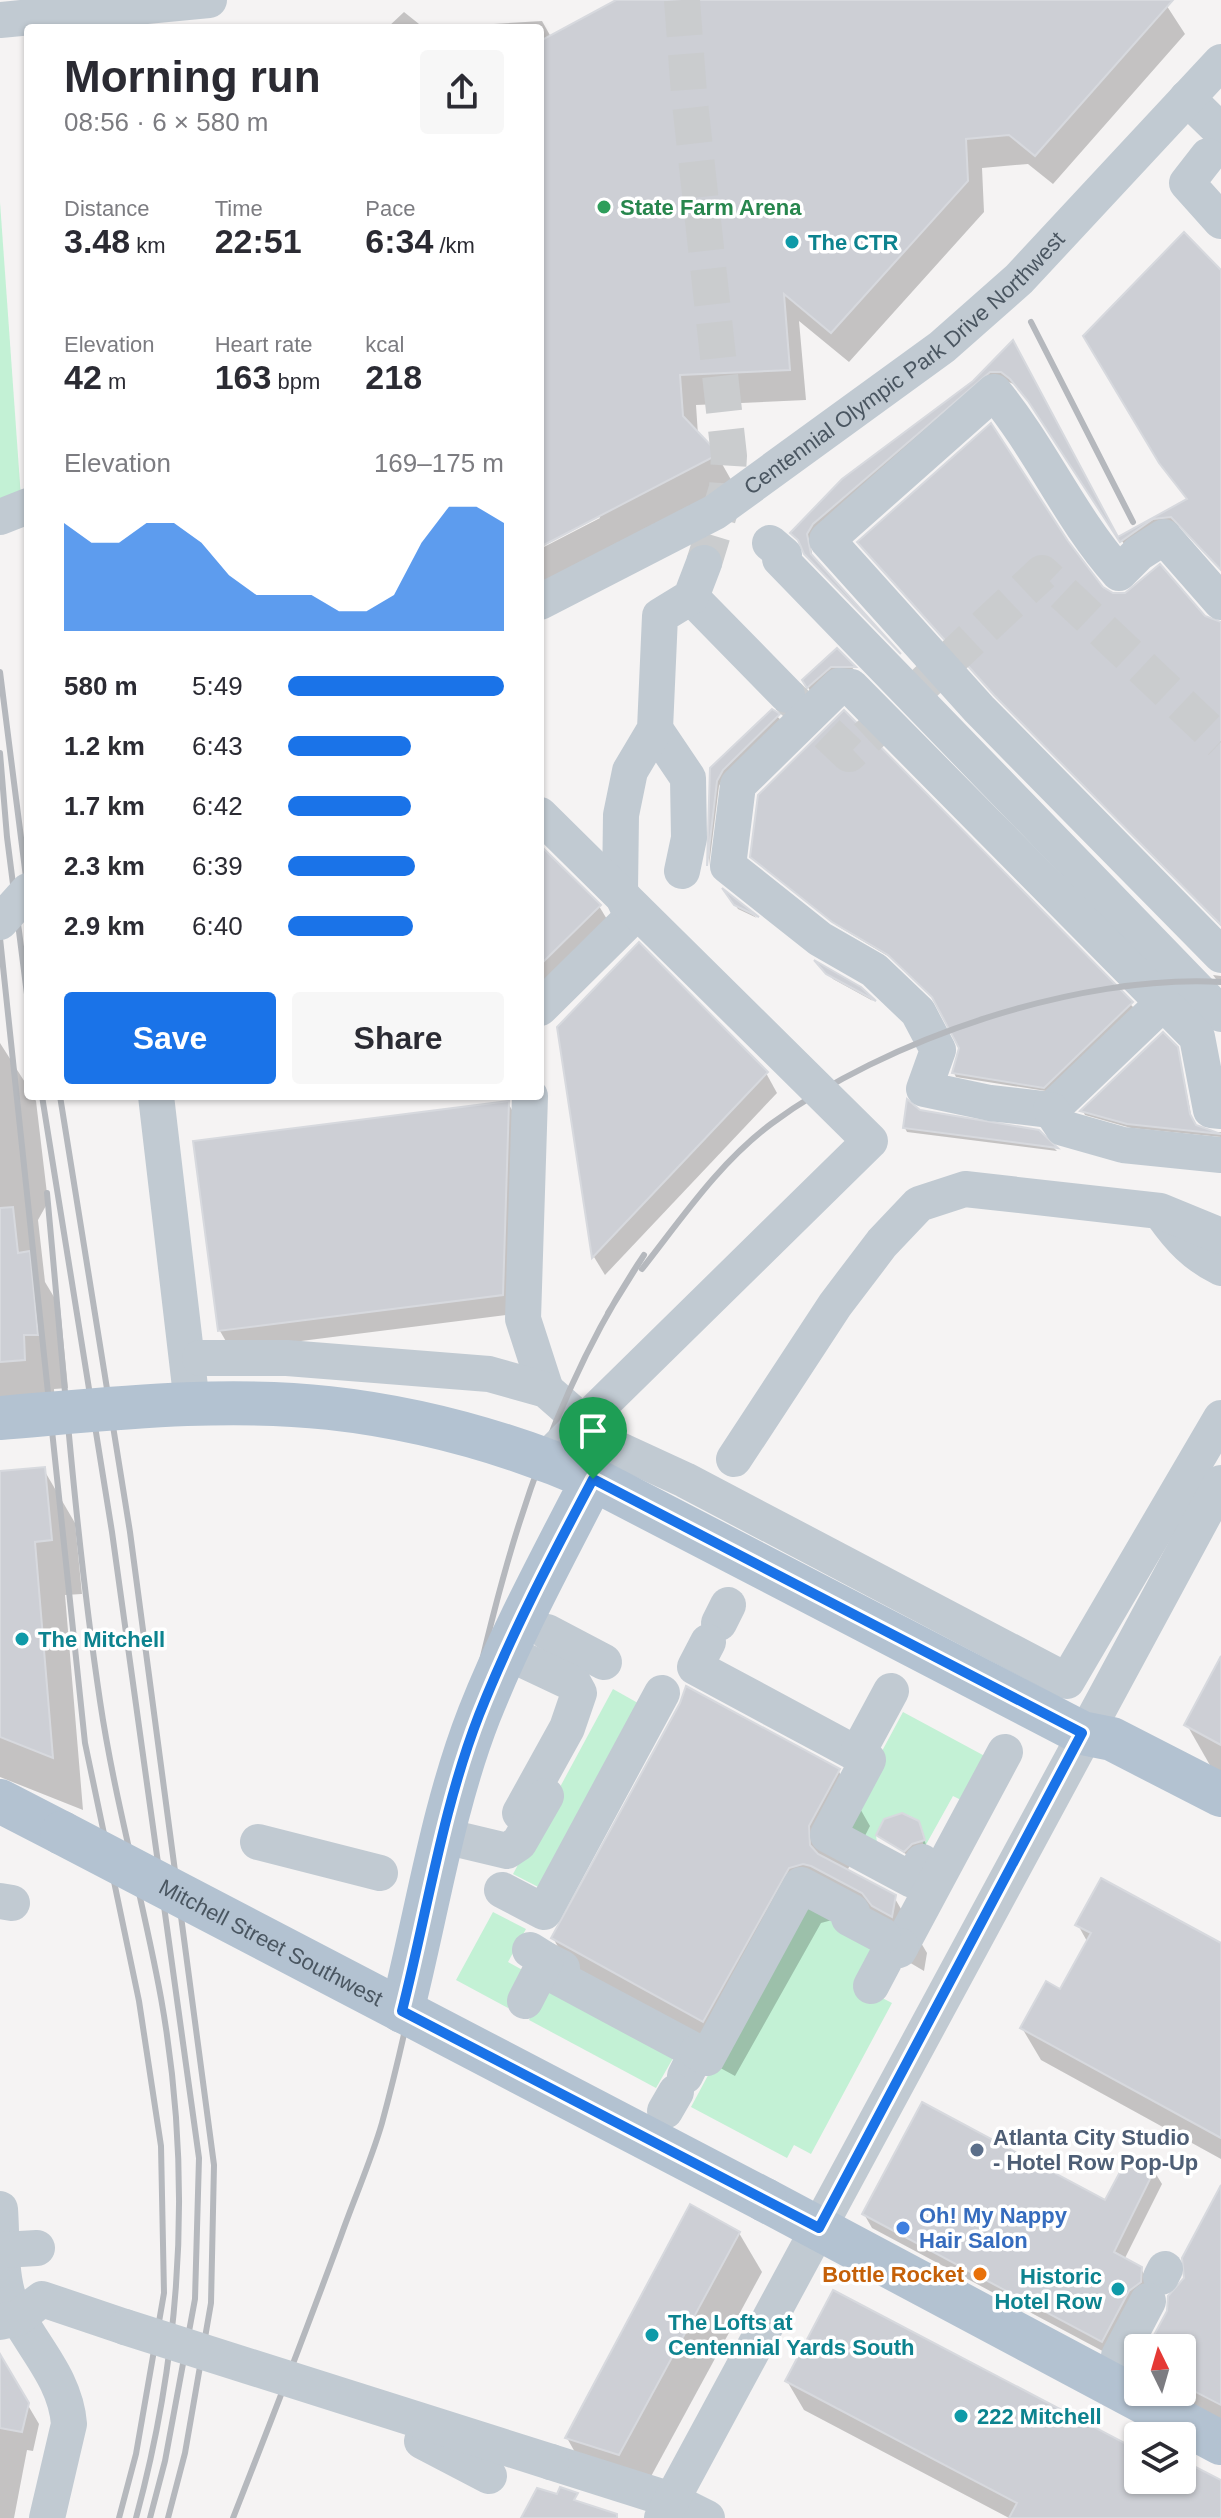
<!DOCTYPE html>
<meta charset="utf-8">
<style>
:root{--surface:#fff;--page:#f7f7f7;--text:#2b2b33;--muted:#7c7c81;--accent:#1a73e8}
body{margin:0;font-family:Arial,sans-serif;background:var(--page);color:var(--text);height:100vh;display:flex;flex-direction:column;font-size:30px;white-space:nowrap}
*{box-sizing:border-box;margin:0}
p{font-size:26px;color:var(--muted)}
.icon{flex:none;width:44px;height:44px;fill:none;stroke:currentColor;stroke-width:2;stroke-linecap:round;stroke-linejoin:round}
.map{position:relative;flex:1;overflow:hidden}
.details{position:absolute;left:24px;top:24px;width:520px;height:1076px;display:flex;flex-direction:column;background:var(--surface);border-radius:8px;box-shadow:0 2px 6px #0004}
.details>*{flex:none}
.needle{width:52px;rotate:355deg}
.buttons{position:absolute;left:1124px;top:2334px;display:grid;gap:16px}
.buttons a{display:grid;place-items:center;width:72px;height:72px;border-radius:8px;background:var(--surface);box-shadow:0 2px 6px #0004;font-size:40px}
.pin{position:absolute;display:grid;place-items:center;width:68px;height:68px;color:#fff;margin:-82px -34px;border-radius:50% 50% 50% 0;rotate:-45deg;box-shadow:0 0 8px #0007}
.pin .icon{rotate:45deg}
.round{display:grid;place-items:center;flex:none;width:84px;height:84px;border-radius:8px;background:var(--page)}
.overview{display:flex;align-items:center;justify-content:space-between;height:136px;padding:0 40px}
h1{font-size:44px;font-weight:600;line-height:60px}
.metrics{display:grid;grid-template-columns:repeat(3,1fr);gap:12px;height:136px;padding:8px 40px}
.metrics div{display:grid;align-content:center}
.metrics b{font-size:34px;font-weight:600}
.metrics small{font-size:22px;font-weight:400}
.metrics p{font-size:22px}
.chart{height:224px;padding:16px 40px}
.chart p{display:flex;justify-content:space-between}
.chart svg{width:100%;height:144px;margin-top:8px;fill:var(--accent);opacity:.7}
.button{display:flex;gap:16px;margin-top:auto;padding:16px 40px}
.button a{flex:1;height:92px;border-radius:8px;background:var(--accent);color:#fff;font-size:32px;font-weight:600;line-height:92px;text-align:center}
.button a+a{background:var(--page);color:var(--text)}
ul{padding:0 40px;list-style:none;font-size:26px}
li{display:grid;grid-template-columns:128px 96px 1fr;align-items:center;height:60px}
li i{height:20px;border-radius:10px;background:var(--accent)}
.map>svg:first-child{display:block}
</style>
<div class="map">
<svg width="1221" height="2518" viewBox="0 0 1221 2518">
<rect width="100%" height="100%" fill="#f5f3f3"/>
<g fill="#c3f1d5">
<path d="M 0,202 L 21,498 L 0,499 Z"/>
<path d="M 613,1689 L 645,1707 L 546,1891 L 513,1874 Z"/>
<path d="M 903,1712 L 994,1761 L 971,1805 L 953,1796 L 923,1850 C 923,1834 925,1819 902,1813 L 884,1819 L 876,1835 L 877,1843 L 838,1833 Z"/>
<path d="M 806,1893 L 879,1939 L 855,1984 L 892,2003 L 811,2154 L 794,2145 L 787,2158 L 691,2107 Z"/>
<path d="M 493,1912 L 526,1929 L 508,1962 L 528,1973 L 508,2008 L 456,1980 Z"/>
<path d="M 548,1984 L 676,2053 L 656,2088 L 529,2020 Z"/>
</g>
<g fill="#0003">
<path d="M 620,0 L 1163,0 L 1185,34 L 1053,184 L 1028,164 L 982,168 L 984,212 L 849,362 L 799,321 L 806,400 L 696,405 L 698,435 L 717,455 L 734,485 L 540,585 L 540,549 L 600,518 L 598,514 L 540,545 L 540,28 L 429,28 L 542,21 L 551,37 Z"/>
<path d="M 404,12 L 424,28 L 387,28 Z"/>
<path d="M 1221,273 L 1221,570 L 1185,529 L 1166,522 L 1126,547 L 1120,538 L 1189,500 Z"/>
<path d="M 1013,343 L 1034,408 L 1016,385 L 996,377 L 810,542 L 813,559 L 869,621 L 811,561 L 793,533 L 974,383 Z"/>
<path d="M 1066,542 L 1102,588 L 1113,595 L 1221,623 L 1221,926 L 1000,701 Z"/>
<path d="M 837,650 L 855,671 L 810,691 L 805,681 Z"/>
<path d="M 772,712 L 781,720 L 725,774 L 719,786 L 709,866 L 712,769 Z"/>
<path d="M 844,713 L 1134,1008 L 1046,1091 L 956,1077 L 954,1073 L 961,1048 L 937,1001 L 893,959 L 836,925 L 752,856 Z"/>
<path d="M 540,847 L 599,906 L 611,926 L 540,995 Z"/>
<path d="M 730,897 L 757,918 L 738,909 Z"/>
<path d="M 823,967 L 860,989 L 873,1001 L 833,979 Z"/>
<path d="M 1213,975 L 1221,976 L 1221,985 L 1216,979 Z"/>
<path d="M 559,1028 L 766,1073 L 777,1093 L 605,1275 L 594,1257 Z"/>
<path d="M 0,1043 L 28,1087 L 28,1096 L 33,1096 L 36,1101 L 48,1202 L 38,1220 L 45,1282 L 60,1307 L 68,1388 L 54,1389 L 55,1414 L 0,1418 Z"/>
<path d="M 1179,1053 L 1192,1120 L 1196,1128 L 1209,1133 L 1221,1132 L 1221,1137 L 1131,1128 L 1085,1115 L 1083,1111 Z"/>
<path d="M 508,1103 L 519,1122 L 513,1314 L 231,1350 L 220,1331 Z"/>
<path d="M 919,1111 L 1038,1132 L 1057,1151 L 907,1132 L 905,1128 Z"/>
<path d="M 44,1470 L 75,1523 L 82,1594 L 65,1595 L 83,1810 L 0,1777 L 0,1473 Z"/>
<path d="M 1221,1660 L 1221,1777 L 1215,1774 L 1187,1725 Z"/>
<path d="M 838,1770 L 870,1826 L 847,1871 L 894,1897 L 927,1953 L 924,1971 L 836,1919 L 821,1923 L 735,2076 L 585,1994 L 553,1938 Z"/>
<path d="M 921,1828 L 926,1845 L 914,1847 L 907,1855 L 878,1834 Z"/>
<path d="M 1078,1925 L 1221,1945 L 1221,2159 L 1041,2060 L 1022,2028 L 1061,1991 L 1088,1943 Z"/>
<path d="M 1154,2171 L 1162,2184 L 1124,2260 L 1141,2269 L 1149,2282 L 1110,2355 L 872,2228 L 864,2214 L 1105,2202 Z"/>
<path d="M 1221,2189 L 1221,2427 L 1159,2392 L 1182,2392 L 1182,2348 L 1149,2348 L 1186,2279 Z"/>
<path d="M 739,2233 L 762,2272 L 642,2493 L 589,2477 L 567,2438 Z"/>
<path d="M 0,2358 L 39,2424 L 33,2451 L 27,2450 L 14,2518 L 0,2518 Z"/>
<path d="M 787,2381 L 1138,2453 L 1138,2480 L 1182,2480 L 1182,2462 L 1221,2482 L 1221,2518 L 1009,2518 L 804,2410 Z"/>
</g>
<g fill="#cdcfd5" stroke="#d7d9de" stroke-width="2">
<path d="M 616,0 L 1173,0 L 1035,156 L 1009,135 L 966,139 L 968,181 L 831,333 L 784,294 L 790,370 L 680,375 L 683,416 L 719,454 L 540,547 L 540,41 Z"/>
<path d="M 1184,232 L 1221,270 L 1221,570 L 1171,517 L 1153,519 L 1120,542 L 1028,401 L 1010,379 L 1001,372 L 990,372 L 813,524 L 807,534 L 811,554 L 901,654 L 804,554 L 798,540 L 790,533 L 842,479 L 973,381 L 1013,340 L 1118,537 L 1187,499 L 1159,463 L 1083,336 Z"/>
<path d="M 991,423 L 1068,541 L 1103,587 L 1113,593 L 1125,593 L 1160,564 L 1205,616 L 1221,622 L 1221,925 L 994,695 L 857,542 Z"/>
<path d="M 837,648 L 856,667 L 831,667 L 807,688 L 802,680 Z"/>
<path d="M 772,709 L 780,714 L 723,770 L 717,781 L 707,866 L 710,768 Z"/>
<path d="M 844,710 L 1133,1002 L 1044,1088 L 952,1073 L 959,1048 L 932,997 L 888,955 L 832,922 L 750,857 L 758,795 Z"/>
<path d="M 540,845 L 601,905 L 540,965 Z"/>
<path d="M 722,888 L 759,917 L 734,905 Z"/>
<path d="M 639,942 L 768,1072 L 592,1258 L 557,1027 Z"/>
<path d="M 814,960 L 861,987 L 876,1001 L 826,974 Z"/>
<path d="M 1163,1032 L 1178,1047 L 1190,1114 L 1196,1125 L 1221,1134 L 1127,1124 L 1080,1111 Z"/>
<path d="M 907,1099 L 920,1110 L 1039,1130 L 1058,1148 L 903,1128 Z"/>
<path d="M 509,1101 L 503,1295 L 218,1331 L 193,1141 Z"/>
<path d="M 13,1207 L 18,1253 L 30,1251 L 38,1335 L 24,1335 L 25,1360 L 0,1362 L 0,1208 Z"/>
<path d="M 45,1467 L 52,1540 L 35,1542 L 53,1758 L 0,1737 L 0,1471 Z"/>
<path d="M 1221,1656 L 1221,1745 L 1184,1725 Z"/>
<path d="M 686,1686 L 840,1769 L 809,1826 L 810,1845 L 818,1854 L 896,1895 L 892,1917 L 872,1906 L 862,1893 L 811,1866 L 803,1864 L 789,1868 L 703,2022 L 551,1938 L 680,1703 Z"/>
<path d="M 902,1813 L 919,1821 L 925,1840 L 912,1844 L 904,1852 L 876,1835 L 884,1819 Z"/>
<path d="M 1101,1878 L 1221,1943 L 1221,2138 L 1020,2028 L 1046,1981 L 1060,1989 L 1091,1933 L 1075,1925 Z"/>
<path d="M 922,2102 L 1105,2200 L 1129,2155 L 1155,2169 L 1114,2252 L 1142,2267 L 1141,2282 L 1129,2291 L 1102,2342 L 862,2214 Z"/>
<path d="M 1221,2185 L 1221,2405 L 1182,2385 L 1182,2348 L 1147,2348 L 1167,2311 L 1168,2296 L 1184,2278 L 1182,2258 Z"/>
<path d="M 690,2204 L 740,2232 L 619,2455 L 565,2438 Z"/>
<path d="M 833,2290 L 1138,2450 L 1138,2480 L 1182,2480 L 1182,2460 L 1221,2480 L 1221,2518 L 1009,2518 L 1017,2503 L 785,2381 Z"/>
<path d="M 0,2354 L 29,2403 L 22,2432 L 0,2428 Z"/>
<path d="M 560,2487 L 578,2493 L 574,2500 L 617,2514 L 617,2518 L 521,2518 L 537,2488 L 557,2494 Z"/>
</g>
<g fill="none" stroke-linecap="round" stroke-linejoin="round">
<g stroke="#caccce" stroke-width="36" stroke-dasharray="36 18" stroke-linecap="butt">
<path d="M 682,0 L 689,94 L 729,456 L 727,488 L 704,563"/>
<path d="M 788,696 L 849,754 L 1042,573 L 1221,742"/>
</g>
<g stroke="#c1cad2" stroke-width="36">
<path d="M 0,20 L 209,0"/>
<path d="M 1187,98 L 1221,131"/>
<path d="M 1208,156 L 1187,183 L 1221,221"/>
<path d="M 0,517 L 28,506"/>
<path d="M 770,543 L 784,555 L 780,559 L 1221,1014"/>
<path d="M 691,597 L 787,695"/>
<path d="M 1221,602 L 1164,537 L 1139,553 L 1119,573 C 1070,518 1041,449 994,392 L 827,540 L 979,709 L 1221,955"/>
<path d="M 655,729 L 688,778 L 689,838 L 682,871"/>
<path d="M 1163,1003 L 1051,1110 L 990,1103 L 924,1089 L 938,1050 L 918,1012 L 874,970 L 820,939 L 728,866 L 738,785 L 839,686 L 851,687 L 1197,1037 L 1211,1110 L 1221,1111"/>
<path d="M 540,1008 L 632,917 L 620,890 L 621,815 L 630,771 L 655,729 L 660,616 L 691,597 L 704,563"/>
<path d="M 156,1096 L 192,1404"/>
<path d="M 530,1096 L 523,1319 L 546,1390"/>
<path d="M 1051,1110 L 1063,1128 L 1123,1145 L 1221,1155"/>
<path d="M 1163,1215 C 1180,1239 1195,1255 1221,1268"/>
<path d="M 200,1358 L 287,1358 L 489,1374 L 546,1390 L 609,1445 L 685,1480 L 1067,1681 L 1221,1418"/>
<path d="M 734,1459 L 835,1305 L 882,1243 L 919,1204 L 965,1189 L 1160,1211 L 1221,1236"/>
<path d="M 719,1623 L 728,1605"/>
<path d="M 547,1632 L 604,1662"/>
<path d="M 708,1642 L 695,1667 L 857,1754"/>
<path d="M 506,1652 L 574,1684 L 579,1693 L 567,1728 L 520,1813"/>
<path d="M 891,1691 L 857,1754 L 868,1760 L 828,1835 L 912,1880 L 922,1862"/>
<path d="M 444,1836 L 507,1851 L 519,1843 L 546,1796"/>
<path d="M 258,1842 L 380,1873"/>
<path d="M 502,1890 L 544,1912 L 662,1693"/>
<path d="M 0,1901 L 12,1903"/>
<path d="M 898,1944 L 901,1946 L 1005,1752"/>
<path d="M 546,1960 L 562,1968 L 557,1977 L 697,2052 L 685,2076"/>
<path d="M 871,1986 L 889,1952 L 899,1950 L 901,1946"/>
<path d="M 525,2001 L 546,1960 L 530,1950"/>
<path d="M 697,2052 L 707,2058 L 801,1885 L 852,1912 L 849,1918 L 883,1936"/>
<path d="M 665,2111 L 676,2092"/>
<path d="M 0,2209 C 2,2236 0,2271 8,2296 C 25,2341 65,2373 69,2424 L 47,2518"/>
<path d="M 3,2250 L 37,2248"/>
<path d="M 1161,2277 L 1165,2269"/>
<path d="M 0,2322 L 18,2318 L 42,2299 L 125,2327"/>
<path d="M 1119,2356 L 1148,2301"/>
<path d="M 422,2441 L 489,2476"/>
<path d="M 551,2462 L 671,2500 L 707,2518"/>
<path d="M 662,2518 L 1221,1483"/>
</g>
<g stroke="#b3c2d1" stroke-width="44">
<path d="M 593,1479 L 1082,1733 L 1112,1739 L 1221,1795"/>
<path d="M 0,1801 L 62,1833"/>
<path d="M 765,2200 L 1221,2443"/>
</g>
<g stroke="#b5b8bd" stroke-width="6">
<path d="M 1031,322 L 1133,522"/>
<path d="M 0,672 L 28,893"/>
<path d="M 0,753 L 7,837 L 28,1002"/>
<path d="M 0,938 L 85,1743 L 139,2001 L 161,2146 L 164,2293 L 136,2454 L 119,2518"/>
<path d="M 42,1096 L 112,1532 L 199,2158 L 195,2299 L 165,2461 L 150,2518"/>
<path d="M 60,1096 L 130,1532 L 214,2165 L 211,2303 L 185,2453 L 168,2518"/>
<path d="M 47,1193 C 63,1362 75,1533 100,1701 C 115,1802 143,1899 161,1998 C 192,2172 182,2348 136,2518"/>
<path d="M 642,1269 C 682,1218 719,1163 771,1124 C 885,1039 1079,974 1221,982"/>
<path d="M 233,2518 C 270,2424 306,2331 341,2236 C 354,2199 371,2161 382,2123 C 460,1836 474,1506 644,1255 L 608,1313"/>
</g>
<g stroke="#c1cad2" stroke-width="36">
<path id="s1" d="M 540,602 L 715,512 L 942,347 L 1019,279 L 1221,62"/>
<path d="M 540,815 L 870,1141 L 542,1463"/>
<path d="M 0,922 L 28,891"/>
<path d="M 125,2327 L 551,2462"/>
</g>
<g stroke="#b3c2d1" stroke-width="44">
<path d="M 0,1418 C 109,1409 220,1396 329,1408 C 420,1418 509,1443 593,1479 C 553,1557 511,1634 479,1715 C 442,1810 427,1913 402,2011"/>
<path id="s2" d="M 62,1833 L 765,2200"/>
</g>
</g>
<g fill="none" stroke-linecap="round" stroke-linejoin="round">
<defs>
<path id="route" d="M 593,1479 L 1082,1733 L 819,2228 L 402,2011 C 427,1913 442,1810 479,1715 C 511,1634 552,1556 593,1479 Z"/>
</defs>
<use href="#route" stroke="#fff" stroke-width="16"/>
<use href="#route" stroke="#1a73e8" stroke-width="10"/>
</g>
<circle fill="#2e9e5b" stroke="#fff" stroke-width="3" cx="604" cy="207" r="8"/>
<g fill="#0f9aa8" stroke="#fff" stroke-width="3">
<circle cx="792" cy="242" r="8"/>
<circle cx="22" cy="1639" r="8"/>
<circle cx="1118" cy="2289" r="8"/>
<circle cx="652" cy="2335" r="8"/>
<circle cx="961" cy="2416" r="8"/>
</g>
<circle fill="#5c6f8a" stroke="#fff" stroke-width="3" cx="977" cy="2150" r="8"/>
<circle fill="#3f7fe0" stroke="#fff" stroke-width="3" cx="903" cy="2228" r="8"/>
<circle fill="#e8710a" stroke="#fff" stroke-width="3" cx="980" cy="2274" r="8"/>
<g text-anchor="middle" stroke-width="7" stroke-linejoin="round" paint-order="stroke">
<g font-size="22" font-weight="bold" fill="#27864d" stroke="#fff" text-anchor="start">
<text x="620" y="215">State Farm Arena</text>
</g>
<g font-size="22" font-weight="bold" fill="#0d838f" stroke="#fff" text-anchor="start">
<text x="808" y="250">The CTR</text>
<text x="38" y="1647">The Mitchell</text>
<text x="1102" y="2284" text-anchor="end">Historic<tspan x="1102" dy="25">Hotel Row</tspan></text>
<text x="668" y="2330">The Lofts at<tspan x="668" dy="25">Centennial Yards South</tspan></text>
<text x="977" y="2424">222 Mitchell</text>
</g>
<g font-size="22" fill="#4a5661" stroke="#fff">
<text dy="8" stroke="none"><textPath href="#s1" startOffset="438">Centennial Olympic Park Drive Northwest</textPath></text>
<text dy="8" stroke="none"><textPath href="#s2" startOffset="236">Mitchell Street Southwest</textPath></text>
</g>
<g font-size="22" font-weight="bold" fill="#4e5e75" stroke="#fff" text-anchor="start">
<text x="993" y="2145">Atlanta City Studio<tspan x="993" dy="25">- Hotel Row Pop-Up</tspan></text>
</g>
<g font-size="22" font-weight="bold" fill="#366cbe" stroke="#fff" text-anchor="start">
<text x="919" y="2223">Oh! My Nappy<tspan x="919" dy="25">Hair Salon</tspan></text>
</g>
<g font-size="22" font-weight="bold" fill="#c56008" stroke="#fff" text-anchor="end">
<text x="964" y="2282">Bottle Rocket</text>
</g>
</g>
</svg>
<div class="buttons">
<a><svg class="needle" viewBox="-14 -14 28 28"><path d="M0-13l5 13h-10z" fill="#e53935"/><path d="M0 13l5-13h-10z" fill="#7c7c81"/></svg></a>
<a><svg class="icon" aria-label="layers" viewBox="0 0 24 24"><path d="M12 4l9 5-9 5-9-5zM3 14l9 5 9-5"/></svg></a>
</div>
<div class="pin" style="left:593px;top:1479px;background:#1e9e55"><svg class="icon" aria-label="arrive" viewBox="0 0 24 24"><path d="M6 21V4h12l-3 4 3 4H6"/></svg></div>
<section class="details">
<div class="overview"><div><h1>Morning run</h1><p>08:56 · 6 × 580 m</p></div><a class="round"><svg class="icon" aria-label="share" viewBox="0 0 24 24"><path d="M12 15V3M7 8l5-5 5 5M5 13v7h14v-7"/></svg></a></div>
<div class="metrics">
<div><p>Distance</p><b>3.48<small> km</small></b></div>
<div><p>Time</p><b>22:51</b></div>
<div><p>Pace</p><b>6:34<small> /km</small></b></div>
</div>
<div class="metrics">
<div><p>Elevation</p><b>42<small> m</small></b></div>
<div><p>Heart rate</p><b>163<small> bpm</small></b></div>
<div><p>kcal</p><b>218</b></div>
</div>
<div class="chart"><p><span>Elevation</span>169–175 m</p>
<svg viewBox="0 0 160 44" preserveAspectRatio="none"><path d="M0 44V11L10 17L20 17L30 11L40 11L50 17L60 27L70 33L80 33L90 33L100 38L110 38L120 33L130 17L140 6L150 6L160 11V44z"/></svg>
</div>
<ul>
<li><b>580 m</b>5:49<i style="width:100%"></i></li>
<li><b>1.2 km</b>6:43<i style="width:57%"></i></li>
<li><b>1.7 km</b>6:42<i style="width:57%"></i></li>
<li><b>2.3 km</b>6:39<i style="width:59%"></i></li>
<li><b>2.9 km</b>6:40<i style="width:58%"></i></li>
</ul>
<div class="button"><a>Save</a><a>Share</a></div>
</section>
</div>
